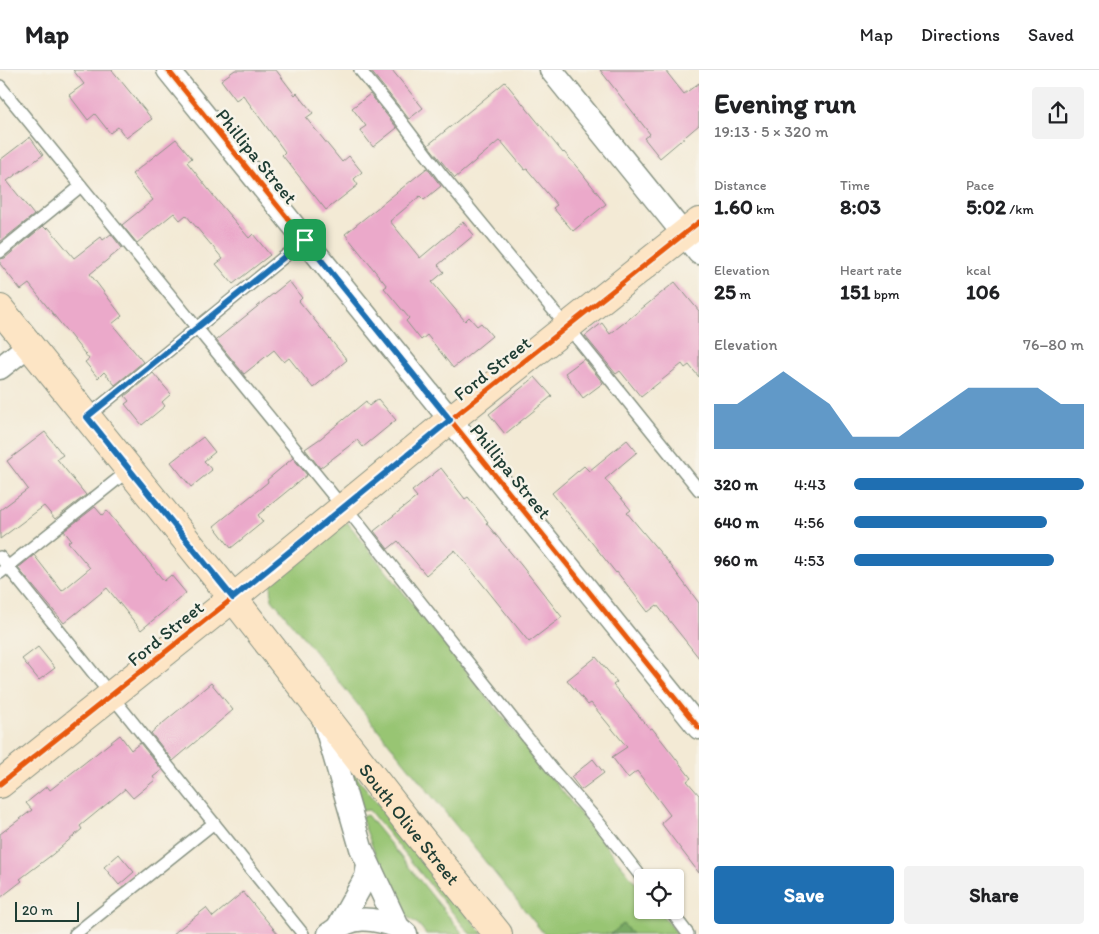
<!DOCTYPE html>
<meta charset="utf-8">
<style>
:root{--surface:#fff;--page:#f2f2f2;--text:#202124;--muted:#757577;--line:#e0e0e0;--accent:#1f6fb2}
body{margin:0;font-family:Itim,sans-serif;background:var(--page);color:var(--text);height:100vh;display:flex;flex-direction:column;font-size:19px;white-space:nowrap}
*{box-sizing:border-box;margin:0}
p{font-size:16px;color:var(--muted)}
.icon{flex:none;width:28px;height:28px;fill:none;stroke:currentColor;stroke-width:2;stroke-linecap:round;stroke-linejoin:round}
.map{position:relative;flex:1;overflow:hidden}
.sheet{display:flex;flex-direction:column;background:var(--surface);width:400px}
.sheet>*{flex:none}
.tools{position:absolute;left:634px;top:799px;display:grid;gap:10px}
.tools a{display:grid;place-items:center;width:50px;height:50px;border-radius:5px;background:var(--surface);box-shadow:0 1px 4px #0004;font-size:25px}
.scale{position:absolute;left:15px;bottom:12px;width:64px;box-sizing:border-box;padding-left:5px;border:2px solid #1f3d34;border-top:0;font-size:14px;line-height:18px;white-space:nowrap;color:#1f3d34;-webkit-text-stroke:4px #f7f3e8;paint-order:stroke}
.pin{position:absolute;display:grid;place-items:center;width:42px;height:42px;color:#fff;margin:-21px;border-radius:10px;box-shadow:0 2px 8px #0006}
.round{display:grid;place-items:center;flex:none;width:52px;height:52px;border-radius:5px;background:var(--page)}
.head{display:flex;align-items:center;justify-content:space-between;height:85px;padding:0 15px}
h1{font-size:28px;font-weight:800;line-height:38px}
.metrics{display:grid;grid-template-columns:repeat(3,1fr);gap:8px;height:85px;padding:5px 15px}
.metrics div{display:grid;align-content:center}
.metrics b{font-size:21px;font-weight:800}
.metrics small{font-size:14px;font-weight:400}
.metrics p{font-size:14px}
.chart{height:140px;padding:10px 15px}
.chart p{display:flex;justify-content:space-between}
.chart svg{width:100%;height:90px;margin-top:5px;fill:var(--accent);opacity:.7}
.button{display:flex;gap:10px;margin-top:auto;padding:10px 15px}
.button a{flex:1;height:58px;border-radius:5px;background:var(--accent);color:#fff;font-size:20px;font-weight:800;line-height:58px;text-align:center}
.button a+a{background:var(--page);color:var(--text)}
ul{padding:0 15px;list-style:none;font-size:16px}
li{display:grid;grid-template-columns:80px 60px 1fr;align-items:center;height:38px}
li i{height:12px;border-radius:6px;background:var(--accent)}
header{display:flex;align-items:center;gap:30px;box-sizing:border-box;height:70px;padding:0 25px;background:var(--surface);border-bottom:1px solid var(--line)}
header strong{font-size:24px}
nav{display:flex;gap:28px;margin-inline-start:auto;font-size:18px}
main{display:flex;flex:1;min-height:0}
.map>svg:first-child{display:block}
</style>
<header>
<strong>Map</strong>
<nav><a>Map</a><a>Directions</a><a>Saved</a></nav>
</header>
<main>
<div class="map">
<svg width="699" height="864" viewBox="0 0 699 864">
<defs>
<pattern id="forest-crowns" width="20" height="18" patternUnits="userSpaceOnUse" patternTransform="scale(1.25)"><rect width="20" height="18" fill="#7aaa65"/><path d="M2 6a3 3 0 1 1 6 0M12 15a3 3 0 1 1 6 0" fill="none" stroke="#638c54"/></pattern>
</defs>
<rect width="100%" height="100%" fill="#f7f3e8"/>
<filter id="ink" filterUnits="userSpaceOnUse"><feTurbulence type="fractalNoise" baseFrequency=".02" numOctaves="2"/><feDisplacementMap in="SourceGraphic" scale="10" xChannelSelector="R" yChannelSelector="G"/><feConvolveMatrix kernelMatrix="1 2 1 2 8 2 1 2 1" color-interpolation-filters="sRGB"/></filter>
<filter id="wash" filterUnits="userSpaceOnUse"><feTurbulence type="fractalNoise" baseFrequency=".0096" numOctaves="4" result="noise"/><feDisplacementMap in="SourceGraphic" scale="20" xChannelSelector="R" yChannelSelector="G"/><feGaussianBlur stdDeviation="1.12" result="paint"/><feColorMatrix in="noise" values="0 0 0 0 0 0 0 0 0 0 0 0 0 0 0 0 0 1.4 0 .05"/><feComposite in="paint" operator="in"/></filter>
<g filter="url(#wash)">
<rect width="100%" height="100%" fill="#f3ead5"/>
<g fill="#98c573" stroke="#5c8154">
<path d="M 347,452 L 642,821 L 642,840 L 658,840 L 678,864 L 632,864 L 623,855 L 611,864 L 544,864 L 272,529 L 271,514 Z"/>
<path d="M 349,700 L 351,700 L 483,864 L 470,864 L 369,740 L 360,741 Z"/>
<path d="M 367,745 L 463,864 L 426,864 L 419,855 L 403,844 L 380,797 L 361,747 Z"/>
</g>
<path fill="url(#forest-crowns)" stroke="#4c744c" d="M 623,854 L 632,864 L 611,864 Z"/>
<g id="blocks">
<g fill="#eba9ca">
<path d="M 73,0 L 112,0 L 152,49 L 126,68 L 118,57 L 110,63 L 95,44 L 88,50 L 69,25 L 84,14 Z"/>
<path d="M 235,0 L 276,0 L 295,25 L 297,23 L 313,43 L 306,48 L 342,92 L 349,86 L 362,102 L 354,109 L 358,115 L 326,140 L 282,85 L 285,82 L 243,25 L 236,30 L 221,10 Z"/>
<path d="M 370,0 L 392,0 L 423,38 L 409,49 Z"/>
<path d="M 600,0 L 665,0 L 684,24 L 699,13 L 699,55 L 660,88 L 644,68 L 650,64 Z"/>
<path d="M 505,12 L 563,83 L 564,82 L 582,103 L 606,134 L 573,161 L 553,138 L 557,135 L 527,99 L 525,100 L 500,70 L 455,108 L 428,75 Z"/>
<path d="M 370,24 L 397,58 L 373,77 L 360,60 L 366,56 L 352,38 Z"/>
<path d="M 30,67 L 43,85 L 7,111 L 34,145 L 0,172 L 0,90 Z"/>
<path d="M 176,69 L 192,88 L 187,92 L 220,134 L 249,168 L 253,164 L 270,185 L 233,214 L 216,194 L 223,189 L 186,145 L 180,150 L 174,143 L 137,173 L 122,155 L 153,130 L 132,104 Z"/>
<path d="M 427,98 L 441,116 L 424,130 L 420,126 L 390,151 L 420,188 L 463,152 L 474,165 L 438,195 L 444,202 L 432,212 L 465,251 L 469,247 L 477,256 L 481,253 L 492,266 L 453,298 L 427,265 L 421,270 L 406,251 L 409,248 L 384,218 L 387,216 L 345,164 Z"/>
<path d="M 43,156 L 46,159 L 48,157 L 74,188 L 101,167 L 103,170 L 111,164 L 122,178 L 90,204 L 122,246 L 112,254 L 143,292 L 115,315 L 104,302 L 98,308 L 85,292 L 89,289 L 29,214 L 21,220 L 0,194 L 0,189 L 5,188 Z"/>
<path d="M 289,211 L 302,228 L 299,231 L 347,290 L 313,318 L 289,288 L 284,292 L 274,280 L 244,304 L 216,270 Z"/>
<path d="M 675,212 L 699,241 L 699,307 L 689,295 L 685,298 L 682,294 L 641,327 L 620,301 L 616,304 L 585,266 L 602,253 L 610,264 Z"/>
<path d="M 584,289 L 603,313 L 583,328 L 565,303 Z"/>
<path d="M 153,303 L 171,324 L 162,332 L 165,336 L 142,355 L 125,334 L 129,331 L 125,326 Z"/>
<path d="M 535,307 L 552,326 L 505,364 L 489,344 Z"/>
<path d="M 378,329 L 396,350 L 363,377 L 357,370 L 320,398 L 305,379 L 321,368 L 366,331 L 369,336 Z"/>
<path d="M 45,362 L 63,385 L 57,389 L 86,425 L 55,449 L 44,436 L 0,469 L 0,440 L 28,419 L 7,391 Z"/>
<path d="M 203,367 L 215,382 L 204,391 L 212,400 L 191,417 L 171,392 Z"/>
<path d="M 627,370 L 637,382 L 605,409 L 631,440 L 627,443 L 669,493 L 699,533 L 699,588 L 657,535 L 648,542 L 617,502 L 616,503 L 552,423 L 584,396 L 589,401 Z"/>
<path d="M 293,388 L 307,405 L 258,445 L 263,452 L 231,478 L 214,456 L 268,412 L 267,410 Z"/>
<path d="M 441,398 L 465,429 L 468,427 L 488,452 L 486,453 L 521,495 L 562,547 L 529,572 L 455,480 L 426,505 L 398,471 L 388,479 L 374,461 L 417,427 L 412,421 Z"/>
<path d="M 95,437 L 102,445 L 107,441 L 164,511 L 171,505 L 186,523 L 141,560 L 107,518 L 64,553 L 18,498 L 34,485 L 62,521 L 90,498 L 68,472 L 71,470 L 64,461 Z"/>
<path d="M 38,577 L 55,598 L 39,610 L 22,589 Z"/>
<path d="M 596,587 L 617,612 L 613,615 L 650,659 L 652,658 L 691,708 L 687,711 L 699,725 L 699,803 L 661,753 L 670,745 L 637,701 L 628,708 L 612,687 L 627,677 L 591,633 L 588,635 L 567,610 Z"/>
<path d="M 211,613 L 233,640 L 173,691 L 151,663 Z"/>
<path d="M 120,665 L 131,680 L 140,673 L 162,700 L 153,707 L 155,710 L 133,728 L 125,719 L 80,756 L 82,759 L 53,784 L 20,809 L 22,811 L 0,828 L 0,764 L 32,740 L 26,733 L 47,716 L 50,720 Z"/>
<path d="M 593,689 L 604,703 L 581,720 L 571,707 Z"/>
<path d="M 119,784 L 134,802 L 119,815 L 104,797 Z"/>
<path d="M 243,822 L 278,864 L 173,864 L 206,838 L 213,847 Z"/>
</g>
</g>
</g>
<g filter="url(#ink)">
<use href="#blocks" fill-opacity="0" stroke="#899484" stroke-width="1"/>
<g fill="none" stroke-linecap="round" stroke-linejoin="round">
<defs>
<g id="lane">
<path d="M 360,0 L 398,47 L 442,105 L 562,251 L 568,257 L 699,420"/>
<path d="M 0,16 L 336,429 L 351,444 L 553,700 L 596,749 L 642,808"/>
<path d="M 0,182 L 81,116"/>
<path d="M 87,347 L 305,170"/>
<path d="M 0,487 L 303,864"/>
<path d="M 0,503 L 129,400"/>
<path d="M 670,840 L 688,864"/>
<path d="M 75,864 L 214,753"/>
</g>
<g id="street">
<path d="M 168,0 L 699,658"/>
<path d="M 551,0 L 699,183"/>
<path d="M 0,298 L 29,275"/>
<path d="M 323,647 L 361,778 L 398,857 L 406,864"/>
<path d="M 338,857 L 366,807 L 368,795"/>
<path d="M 329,864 C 352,845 371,847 398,857"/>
</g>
<g id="secondary">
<path id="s1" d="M 0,239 L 233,528 L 406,750 L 498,864"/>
<path d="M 0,714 L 233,528 L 450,350 L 699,152"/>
</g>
</defs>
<use href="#lane" stroke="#899484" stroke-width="14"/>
<use href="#street" stroke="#899484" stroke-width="25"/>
<use href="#secondary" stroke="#899484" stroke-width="30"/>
<use href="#lane" stroke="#fff" stroke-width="11"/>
<use href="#street" stroke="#fff" stroke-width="22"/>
<use href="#secondary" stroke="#fde5c5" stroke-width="28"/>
<defs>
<g id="cycleway">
<path d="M 168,0 L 699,658"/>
<path d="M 0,714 L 233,528 L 450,350 L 699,152"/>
</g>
</defs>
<use href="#cycleway" stroke="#f7f3e8" stroke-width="8"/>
<use href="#cycleway" stroke="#e8590c" stroke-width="5"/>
</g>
</g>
<g fill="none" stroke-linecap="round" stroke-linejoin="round" filter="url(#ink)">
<defs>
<path id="route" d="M 305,170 L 450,350 L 233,528 L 87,347 Z"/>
</defs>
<use href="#route" stroke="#fff" stroke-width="10"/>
<use href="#route" stroke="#1f6fb2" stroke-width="6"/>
</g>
<g text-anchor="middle" stroke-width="5" stroke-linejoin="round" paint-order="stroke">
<g font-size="19" fill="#1f3d34" stroke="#f7f3e8">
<text transform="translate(257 86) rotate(51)" y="7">Phillipa Street</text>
<text transform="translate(492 298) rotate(-38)" y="7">Ford Street</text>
<text transform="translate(511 401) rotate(51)" y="7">Phillipa Street</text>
<text transform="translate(165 563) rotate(-39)" y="7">Ford Street</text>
<text dy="7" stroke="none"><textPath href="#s1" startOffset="658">South Olive Street</textPath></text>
</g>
</g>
</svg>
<div class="tools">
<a><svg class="icon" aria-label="locate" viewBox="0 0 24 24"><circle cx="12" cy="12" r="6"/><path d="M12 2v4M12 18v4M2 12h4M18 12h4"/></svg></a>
</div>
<div class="scale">20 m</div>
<div class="pin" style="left:305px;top:170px;background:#1e9e55"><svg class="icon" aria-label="arrive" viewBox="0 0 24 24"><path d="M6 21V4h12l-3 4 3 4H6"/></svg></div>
</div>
<section class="sheet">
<div class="head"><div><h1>Evening run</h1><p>19:13 · 5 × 320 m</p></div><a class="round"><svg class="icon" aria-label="share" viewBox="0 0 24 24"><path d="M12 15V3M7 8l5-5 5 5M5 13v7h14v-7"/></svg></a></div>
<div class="metrics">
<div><p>Distance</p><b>1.60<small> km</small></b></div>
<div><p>Time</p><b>8:03</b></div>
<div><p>Pace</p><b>5:02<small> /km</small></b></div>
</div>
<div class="metrics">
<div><p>Elevation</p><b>25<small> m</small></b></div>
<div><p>Heart rate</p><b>151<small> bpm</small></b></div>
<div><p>kcal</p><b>106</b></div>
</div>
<div class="chart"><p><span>Elevation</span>76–80 m</p>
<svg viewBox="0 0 160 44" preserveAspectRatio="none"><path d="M0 44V22L10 22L20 14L30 6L40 14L50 22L60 38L70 38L80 38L90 30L100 22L110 14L120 14L130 14L140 14L150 22L160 22V44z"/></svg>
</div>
<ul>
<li><b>320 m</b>4:43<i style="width:100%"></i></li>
<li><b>640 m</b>4:56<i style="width:84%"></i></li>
<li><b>960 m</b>4:53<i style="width:87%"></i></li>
</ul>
<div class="button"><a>Save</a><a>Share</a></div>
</section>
</main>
